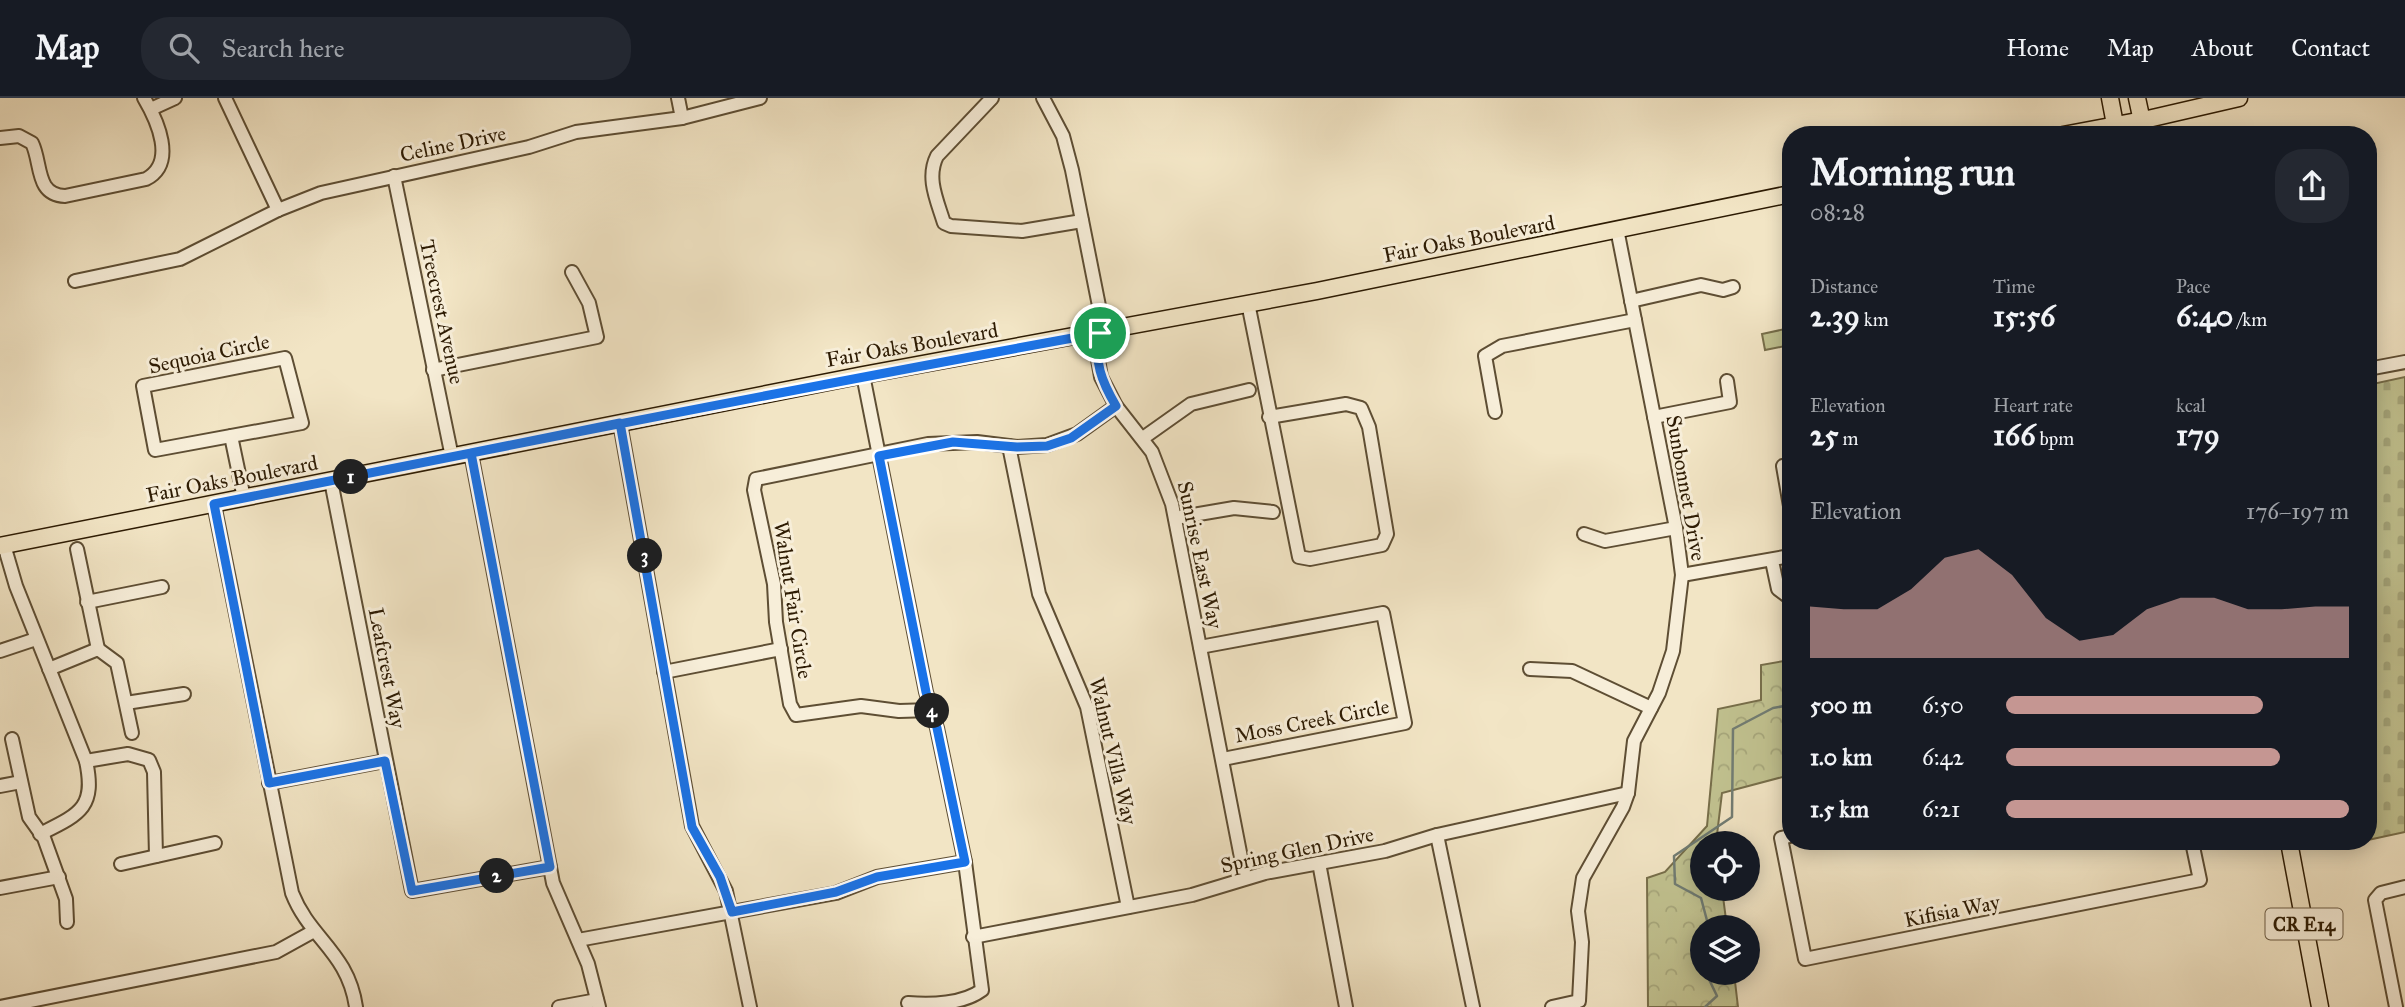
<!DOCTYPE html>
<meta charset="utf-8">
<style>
:root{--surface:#171b24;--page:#242831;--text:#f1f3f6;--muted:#9ea1a6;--line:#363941;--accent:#c59692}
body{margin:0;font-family:"IM FELL Great Primer",serif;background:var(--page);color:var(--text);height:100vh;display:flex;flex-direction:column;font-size:26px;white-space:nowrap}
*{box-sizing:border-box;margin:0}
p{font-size:23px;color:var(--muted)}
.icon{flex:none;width:38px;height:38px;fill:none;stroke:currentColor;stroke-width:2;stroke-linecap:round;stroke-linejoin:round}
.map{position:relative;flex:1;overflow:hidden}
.side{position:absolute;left:1782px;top:28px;width:595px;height:724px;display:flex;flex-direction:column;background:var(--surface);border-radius:28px;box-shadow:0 4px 18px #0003}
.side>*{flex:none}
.fabs{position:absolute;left:1690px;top:733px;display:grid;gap:14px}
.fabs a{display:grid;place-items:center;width:70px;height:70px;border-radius:50%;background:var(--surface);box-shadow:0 4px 18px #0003;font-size:35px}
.pin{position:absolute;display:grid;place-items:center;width:60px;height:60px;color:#fff;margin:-30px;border:4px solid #fff;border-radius:50%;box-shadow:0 2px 7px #0007}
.km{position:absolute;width:35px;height:35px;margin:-18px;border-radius:50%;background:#222;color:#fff;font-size:19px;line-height:35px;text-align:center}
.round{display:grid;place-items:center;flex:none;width:74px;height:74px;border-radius:28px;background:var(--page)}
.headline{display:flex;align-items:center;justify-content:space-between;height:119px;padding:0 28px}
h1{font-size:38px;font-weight:800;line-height:52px}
.stats{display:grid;grid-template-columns:repeat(3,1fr);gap:10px;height:119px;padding:7px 28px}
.stats div{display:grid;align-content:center}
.stats b{font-size:30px;font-weight:800}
.stats small{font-size:19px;font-weight:400}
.stats p{font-size:19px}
.chart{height:196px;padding:14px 28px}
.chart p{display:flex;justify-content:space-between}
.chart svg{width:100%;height:126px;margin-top:7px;fill:var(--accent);opacity:.7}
ul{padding:0 28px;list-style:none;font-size:23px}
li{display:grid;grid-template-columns:112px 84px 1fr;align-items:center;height:52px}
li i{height:18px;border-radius:9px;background:var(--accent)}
header{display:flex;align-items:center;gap:42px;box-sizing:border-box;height:98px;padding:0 35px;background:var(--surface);border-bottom:2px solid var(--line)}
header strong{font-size:33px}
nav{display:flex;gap:38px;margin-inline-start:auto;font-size:24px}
.search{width:490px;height:63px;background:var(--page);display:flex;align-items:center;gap:18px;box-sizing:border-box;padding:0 24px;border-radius:28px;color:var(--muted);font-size:26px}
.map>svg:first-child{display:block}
</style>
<header>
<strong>Map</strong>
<div class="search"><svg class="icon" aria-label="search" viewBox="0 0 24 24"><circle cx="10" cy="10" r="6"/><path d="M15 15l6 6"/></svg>Search here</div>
<nav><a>Home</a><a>Map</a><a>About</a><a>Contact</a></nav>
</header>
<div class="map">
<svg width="2405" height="909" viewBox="0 0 2405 909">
<defs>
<pattern id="forest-crowns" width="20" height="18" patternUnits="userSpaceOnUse" patternTransform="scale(1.75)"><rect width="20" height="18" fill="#c1c290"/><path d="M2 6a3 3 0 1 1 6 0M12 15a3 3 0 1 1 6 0" fill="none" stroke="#a6a67b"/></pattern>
<pattern id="cemetery-stones" width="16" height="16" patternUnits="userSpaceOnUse" patternTransform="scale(1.75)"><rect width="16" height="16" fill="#c1c290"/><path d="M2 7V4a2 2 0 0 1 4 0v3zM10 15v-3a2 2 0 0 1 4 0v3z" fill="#a6a67b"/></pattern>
</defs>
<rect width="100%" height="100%" fill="#f2e5c5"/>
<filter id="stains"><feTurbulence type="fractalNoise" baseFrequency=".00286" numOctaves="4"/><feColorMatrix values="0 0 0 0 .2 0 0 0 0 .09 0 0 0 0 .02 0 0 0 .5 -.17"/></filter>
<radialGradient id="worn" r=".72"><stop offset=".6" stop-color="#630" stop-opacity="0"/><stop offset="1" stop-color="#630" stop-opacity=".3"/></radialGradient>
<path fill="#c1c290" stroke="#776e4a" stroke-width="2" d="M 1790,230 L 1790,247 L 1765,252 L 1762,236 Z"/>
<path fill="url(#forest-crowns)" stroke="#776e4a" stroke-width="2" d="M 1790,562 L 1790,677 L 1722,695 L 1716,745 L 1703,746 L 1703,791 L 1722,791 L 1727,829 L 1703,830 L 1703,875 L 1734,875 L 1738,909 L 1648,909 L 1647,780 L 1665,774 L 1707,728 L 1718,611 L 1761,602 L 1761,567 Z"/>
<path fill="url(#cemetery-stones)" stroke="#776e4a" stroke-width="2" d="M 2405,279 L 2405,734 L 2368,742 L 2368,287 Z"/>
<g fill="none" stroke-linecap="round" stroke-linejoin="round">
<g stroke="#717c73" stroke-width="2.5">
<path d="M 1709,830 L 1701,800 L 1675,786 L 1674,758 L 1732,719 L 1733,631 L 1773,610 L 1790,607"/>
<path d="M 1705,909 L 1717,898 L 1706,875"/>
</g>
<defs>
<g id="minor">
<path d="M 225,0 L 278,112"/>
<path d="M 678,0 L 682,20"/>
<path d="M 992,0 L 937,58 C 926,80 937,102 944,125 L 951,128 L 1022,133 L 1082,123"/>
<path d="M 1043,0 L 1063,38 L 1072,72 L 1101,218 L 1096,250 L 1101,279 L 1116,308 L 1152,354 L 1172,406 L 1245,780"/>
<path d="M 151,11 L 175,0"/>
<path d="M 0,40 L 19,38 L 32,45 C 42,65 35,97 65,98 L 146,81 C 177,65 157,22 144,0"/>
<path d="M 394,78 L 452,359"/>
<path d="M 75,183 L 180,161 L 278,112 L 321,95 L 529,49 L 576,34 L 682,20 L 760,0"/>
<path d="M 1631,203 L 1701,187 L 1723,192 L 1733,189"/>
<path d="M 1248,205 L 1299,459 L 1310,461 L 1382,447 L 1387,436 L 1369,329 L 1361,310 L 1346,306 L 1269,319"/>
<path d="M 285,260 L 302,325 L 155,352 L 143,288 Z"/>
<path d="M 2368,271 L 2405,264"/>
<path d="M 433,272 L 597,239 L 589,205 L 572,174"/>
<path d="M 863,277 L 926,594 L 937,630 L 965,764 L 982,892 C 963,906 931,907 908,905"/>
<path d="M 1495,314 L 1485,258 L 1502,248 L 1635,222"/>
<path d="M 1654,319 L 1730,304 L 1727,283"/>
<path d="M 620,325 L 692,728 L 726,793 L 750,909"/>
<path d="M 231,338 L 244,400"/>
<path d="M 1143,340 L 1191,306 L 1249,292"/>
<path d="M 1009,348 L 1039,496 L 1087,609 L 1128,809"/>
<path d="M 471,355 L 553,785 L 588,866 L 599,909"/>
<path d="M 1783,368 L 1790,408"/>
<path d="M 331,383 L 412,793 L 550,769"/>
<path d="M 214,406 L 292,795 C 310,841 348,854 356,909"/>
<path d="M 1175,420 L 1234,410 L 1273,414"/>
<path d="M 1584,436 L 1605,443 L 1676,430"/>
<path d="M 4,447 L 16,488 L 86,663 C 96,710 80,716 40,736"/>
<path d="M 77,451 L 98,551"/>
<path d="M 1772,463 L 1778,491 L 1790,500"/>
<path d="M 1682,477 L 1790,458"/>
<path d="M 87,504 L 162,489"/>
<path d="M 1200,549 L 1383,515 L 1405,625 L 1223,661"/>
<path d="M 0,553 L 36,541"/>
<path d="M 49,571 L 98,551 L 117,565 L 132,635"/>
<path d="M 1530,571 L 1572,573 L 1651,610"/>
<path d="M 664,574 L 781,551"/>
<path d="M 126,605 L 184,596"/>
<path d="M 932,612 L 899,613 L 861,608 L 796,617 L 790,606 L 776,524 L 774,486 L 754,392 L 756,381 L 928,346 L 977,344 L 1017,349 L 1047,347 L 1077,336 L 1116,308"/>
<path d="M 12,641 L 29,719 L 44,740 L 66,801 L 67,824"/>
<path d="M 86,663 L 128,656 L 149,662 L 154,674 L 156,758"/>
<path d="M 269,685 L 385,663"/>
<path d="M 0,688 L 21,684"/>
<path d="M 1437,737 L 1473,909"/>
<path d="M 1790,738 L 1781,740 L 1805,861 L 2200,782 L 2192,744"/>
<path d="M 1319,765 L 1346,909"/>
<path d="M 121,766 L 215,745"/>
<path d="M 0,790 L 59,779"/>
<path d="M 973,839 L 1192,797 L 1265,775 L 1385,753 L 1437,737 L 1628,695"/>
<path d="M 578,842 L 836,795 L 877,779 L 965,764"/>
<path d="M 0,909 L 276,854 L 314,833"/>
<path d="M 559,909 L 597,902"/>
<path d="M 1552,909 L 1579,903 L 1582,844 L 1578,813 L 1583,780 L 1623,709 L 1628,695 L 1634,643 L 1659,595 L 1673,553 L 1682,477 L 1676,430 L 1617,131"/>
<path d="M 2396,909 L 2375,802 L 2381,795 L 2405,789"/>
</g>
<g id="major">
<path d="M 2110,0 L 2117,37"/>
<path d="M 2137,0 L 2145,37"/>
<path d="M 2063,37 L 2148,21 L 2239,0"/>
<path d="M 0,448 L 863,277 L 1317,193 L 1790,96"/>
<path d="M 2289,744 L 2320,909"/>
</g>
</defs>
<use href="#minor" stroke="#5e4e34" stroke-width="16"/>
<use href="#major" stroke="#2d1b03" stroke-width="19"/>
<use href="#minor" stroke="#f7eed9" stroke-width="12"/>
<use href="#major" stroke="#f2e5c5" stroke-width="16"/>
</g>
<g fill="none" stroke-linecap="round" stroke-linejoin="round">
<defs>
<path id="route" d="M 1100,235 C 804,289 509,347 214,406 L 269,685 L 385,663 L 412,793 L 550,769 L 471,355 L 620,325 L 692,729 L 720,779 L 732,814 L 836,794 L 877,779 L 965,764 L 937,630 L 926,594 L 879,358 L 953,344 L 1017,349 L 1047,348 L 1071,340 L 1116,308 C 1102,284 1093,263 1100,235"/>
</defs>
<use href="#route" stroke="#fff" stroke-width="14"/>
<use href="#route" stroke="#1a73e8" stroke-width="9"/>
</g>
<g text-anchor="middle" stroke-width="6" stroke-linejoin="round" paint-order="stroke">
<rect fill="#f7eed9" stroke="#6a5a43" stroke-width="2" x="2265.5" y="810.5" width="77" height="31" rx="5"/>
<g font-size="19" font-weight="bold" fill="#2d1b03">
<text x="2304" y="833">CR E14</text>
</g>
<g font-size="21" fill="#2d1b03" stroke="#f7eed9">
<text transform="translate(453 46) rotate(-12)" y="7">Celine Drive</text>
<text transform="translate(1469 141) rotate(-11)" y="7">Fair Oaks Boulevard</text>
<text transform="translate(442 214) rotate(78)" y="7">Treecrest Avenue</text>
<text transform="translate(912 247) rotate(-10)" y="7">Fair Oaks Boulevard</text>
<text transform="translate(209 256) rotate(-12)" y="7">Sequoia Circle</text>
<text transform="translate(232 381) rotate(-11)" y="7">Fair Oaks Boulevard</text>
<text transform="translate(1686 390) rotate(80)" y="7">Sunbonnet Drive</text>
<text transform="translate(1200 457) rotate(78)" y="7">Sunrise East Way</text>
<text transform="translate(793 502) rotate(81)" y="7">Walnut Fair Circle</text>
<text transform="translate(387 570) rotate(79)" y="7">Leafcrest Way</text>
<text transform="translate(1312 623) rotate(-11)" y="7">Moss Creek Circle</text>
<text transform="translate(1113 653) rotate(77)" y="7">Walnut Villa Way</text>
<text transform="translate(1297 752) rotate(-12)" y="7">Spring Glen Drive</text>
<text transform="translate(1952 813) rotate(-11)" y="7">Kifisia Way</text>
</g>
</g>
<rect width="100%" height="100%" filter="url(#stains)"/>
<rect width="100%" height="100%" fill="url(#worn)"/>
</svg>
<div class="fabs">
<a><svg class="icon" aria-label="locate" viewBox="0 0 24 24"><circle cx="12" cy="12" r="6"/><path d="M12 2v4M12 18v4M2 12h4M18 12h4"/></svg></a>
<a><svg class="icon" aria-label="layers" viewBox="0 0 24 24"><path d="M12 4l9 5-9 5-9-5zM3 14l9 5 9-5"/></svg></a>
</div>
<div class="pin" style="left:1100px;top:235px;background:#1e9e55"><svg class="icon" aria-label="arrive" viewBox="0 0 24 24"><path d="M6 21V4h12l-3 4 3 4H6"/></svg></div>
<b class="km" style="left:351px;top:379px">1</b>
<b class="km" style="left:497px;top:778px">2</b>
<b class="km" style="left:645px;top:458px">3</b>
<b class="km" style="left:932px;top:613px">4</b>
<section class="side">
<div class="headline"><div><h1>Morning run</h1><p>08:28</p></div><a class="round"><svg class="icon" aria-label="share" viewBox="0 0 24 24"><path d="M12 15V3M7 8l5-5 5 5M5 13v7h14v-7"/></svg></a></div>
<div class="stats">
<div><p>Distance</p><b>2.39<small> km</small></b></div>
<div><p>Time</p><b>15:56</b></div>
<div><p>Pace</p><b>6:40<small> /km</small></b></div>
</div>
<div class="stats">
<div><p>Elevation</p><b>25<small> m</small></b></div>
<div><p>Heart rate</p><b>166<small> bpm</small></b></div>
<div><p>kcal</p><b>179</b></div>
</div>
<div class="chart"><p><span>Elevation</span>176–197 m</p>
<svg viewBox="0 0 160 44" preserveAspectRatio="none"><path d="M0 44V26L10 27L20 27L30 20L40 9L50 6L60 15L70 30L80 38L90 36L100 27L110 23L120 23L130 27L140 27L150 26L160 26V44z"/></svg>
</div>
<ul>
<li><b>500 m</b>6:50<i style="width:75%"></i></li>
<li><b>1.0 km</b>6:42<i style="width:80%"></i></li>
<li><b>1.5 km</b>6:21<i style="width:100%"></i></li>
</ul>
</section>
</div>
